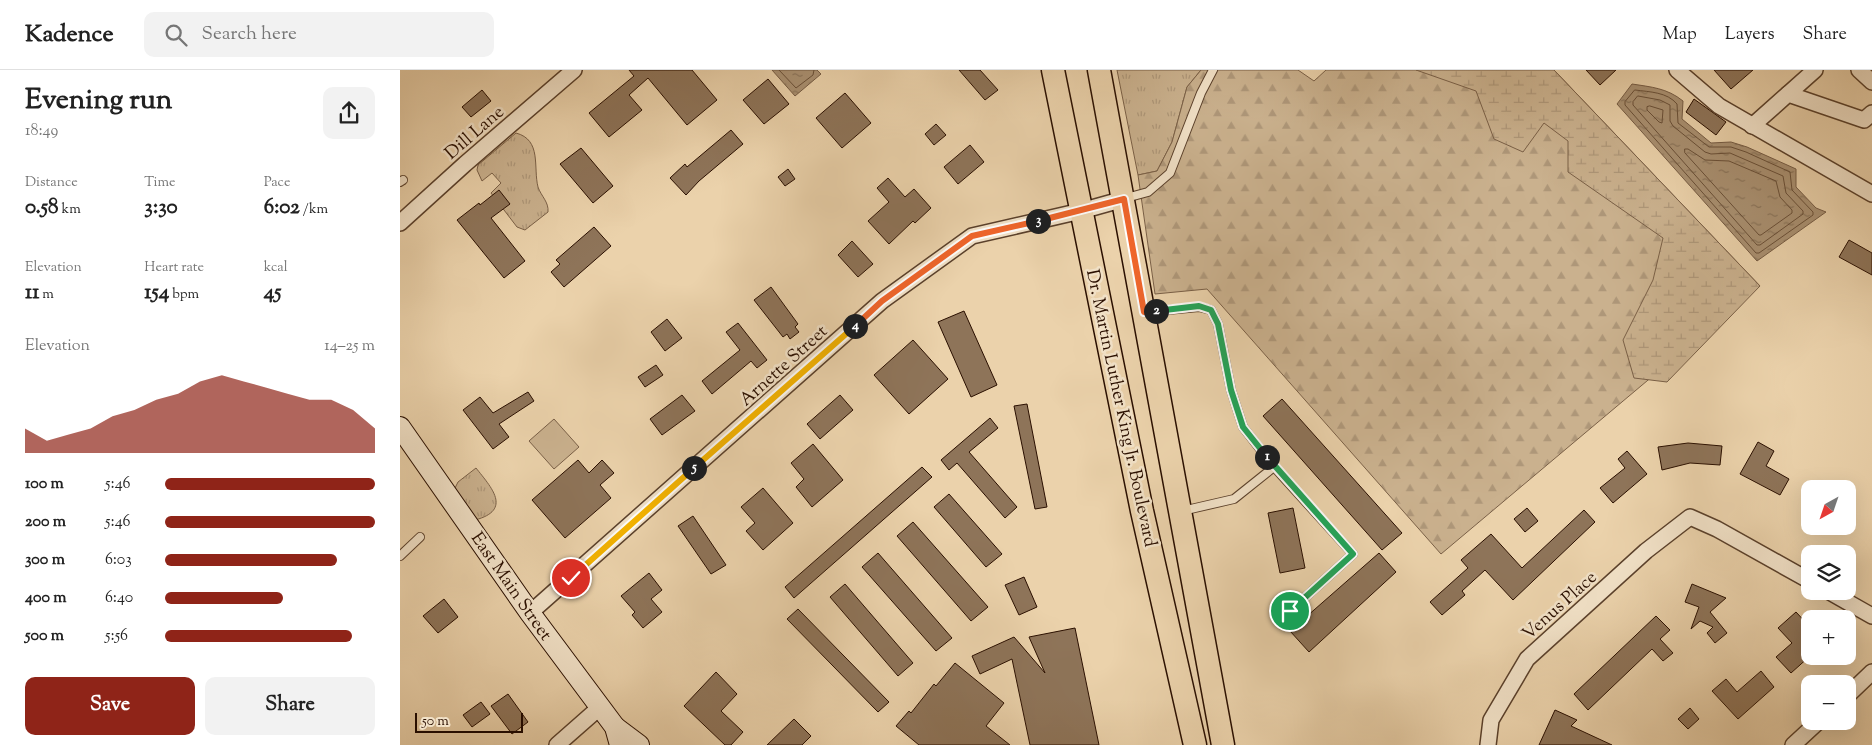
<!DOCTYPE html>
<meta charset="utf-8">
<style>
:root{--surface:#fff;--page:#f2f2f2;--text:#222;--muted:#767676;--line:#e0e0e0;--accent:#8f2418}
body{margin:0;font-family:"Sorts Mill Goudy",serif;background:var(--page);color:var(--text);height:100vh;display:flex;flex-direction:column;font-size:19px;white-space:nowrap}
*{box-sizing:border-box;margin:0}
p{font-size:16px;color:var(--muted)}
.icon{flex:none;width:28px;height:28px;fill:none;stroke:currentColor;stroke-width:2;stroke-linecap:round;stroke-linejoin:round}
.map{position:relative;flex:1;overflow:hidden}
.sheet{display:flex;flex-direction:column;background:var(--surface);width:400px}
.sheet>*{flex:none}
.needle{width:32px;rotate:220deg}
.controls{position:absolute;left:1401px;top:410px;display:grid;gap:10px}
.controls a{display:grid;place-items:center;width:55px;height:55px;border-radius:10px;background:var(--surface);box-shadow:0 5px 20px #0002;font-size:25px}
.scale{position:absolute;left:15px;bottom:12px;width:108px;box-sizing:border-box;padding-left:5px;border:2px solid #2a0f00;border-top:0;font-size:14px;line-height:18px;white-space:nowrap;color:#2a0f00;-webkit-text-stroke:4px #f2e2c8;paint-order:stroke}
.pin{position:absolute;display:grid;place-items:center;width:42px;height:42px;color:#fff;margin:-21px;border:2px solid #fff;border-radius:50%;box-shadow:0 1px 5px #0007}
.km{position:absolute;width:25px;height:25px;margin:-12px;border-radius:50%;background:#222;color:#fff;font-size:14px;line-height:25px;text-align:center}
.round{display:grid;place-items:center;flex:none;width:52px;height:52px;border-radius:10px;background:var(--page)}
.headline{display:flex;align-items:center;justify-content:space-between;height:85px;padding:0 25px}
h1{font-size:28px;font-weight:700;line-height:38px}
.metrics{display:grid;grid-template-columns:repeat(3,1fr);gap:8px;height:85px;padding:5px 25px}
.metrics div{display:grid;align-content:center}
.metrics b{font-size:21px;font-weight:700}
.metrics small{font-size:14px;font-weight:400}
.metrics p{font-size:14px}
.chart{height:140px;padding:10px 25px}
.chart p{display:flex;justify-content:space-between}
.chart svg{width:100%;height:90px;margin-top:5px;fill:var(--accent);opacity:.7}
.action{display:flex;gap:10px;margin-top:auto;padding:10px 25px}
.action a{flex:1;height:58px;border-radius:10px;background:var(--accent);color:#fff;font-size:20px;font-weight:700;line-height:58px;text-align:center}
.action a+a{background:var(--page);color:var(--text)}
ul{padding:0 25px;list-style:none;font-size:16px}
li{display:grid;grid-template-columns:80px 60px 1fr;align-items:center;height:38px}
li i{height:12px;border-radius:6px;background:var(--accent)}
header{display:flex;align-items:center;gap:30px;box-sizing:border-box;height:70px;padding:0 25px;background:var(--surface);border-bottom:1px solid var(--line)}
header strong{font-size:24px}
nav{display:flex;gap:28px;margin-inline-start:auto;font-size:18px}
.search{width:350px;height:45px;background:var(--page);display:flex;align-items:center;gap:12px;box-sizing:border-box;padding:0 18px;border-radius:10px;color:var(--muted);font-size:19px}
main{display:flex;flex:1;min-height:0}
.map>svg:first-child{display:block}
</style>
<header>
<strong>Kadence</strong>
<div class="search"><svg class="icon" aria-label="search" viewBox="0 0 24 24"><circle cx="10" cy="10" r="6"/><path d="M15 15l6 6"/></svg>Search here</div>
<nav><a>Map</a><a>Layers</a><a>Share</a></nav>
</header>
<main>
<section class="sheet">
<div class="headline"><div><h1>Evening run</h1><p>18:49</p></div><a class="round"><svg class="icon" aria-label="share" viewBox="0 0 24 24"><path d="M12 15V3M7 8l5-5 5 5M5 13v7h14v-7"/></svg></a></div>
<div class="metrics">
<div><p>Distance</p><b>0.58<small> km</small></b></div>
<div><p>Time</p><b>3:30</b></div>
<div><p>Pace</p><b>6:02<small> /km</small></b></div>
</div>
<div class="metrics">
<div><p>Elevation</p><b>11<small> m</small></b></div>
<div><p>Heart rate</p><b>154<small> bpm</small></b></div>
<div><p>kcal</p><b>45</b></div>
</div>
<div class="chart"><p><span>Elevation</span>14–25 m</p>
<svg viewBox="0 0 160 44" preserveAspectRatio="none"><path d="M0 44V32L10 38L20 35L30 32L40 26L50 23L60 18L70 15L80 9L90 6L100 9L110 12L120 15L130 18L140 18L150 23L160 32V44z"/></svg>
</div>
<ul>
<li><b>100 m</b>5:46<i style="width:100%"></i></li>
<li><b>200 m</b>5:46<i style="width:100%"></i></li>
<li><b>300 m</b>6:03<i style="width:82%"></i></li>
<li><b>400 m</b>6:40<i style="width:56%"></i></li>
<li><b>500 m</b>5:56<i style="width:89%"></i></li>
</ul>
<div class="action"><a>Save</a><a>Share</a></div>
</section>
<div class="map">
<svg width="1472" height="675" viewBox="0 0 1472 675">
<defs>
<pattern id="grass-tufts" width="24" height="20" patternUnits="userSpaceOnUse" patternTransform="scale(1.25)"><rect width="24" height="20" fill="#cab18e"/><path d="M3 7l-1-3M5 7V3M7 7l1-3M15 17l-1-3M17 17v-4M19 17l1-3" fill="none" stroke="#ae9779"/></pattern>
<pattern id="forest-firs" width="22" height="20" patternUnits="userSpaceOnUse" patternTransform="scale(1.25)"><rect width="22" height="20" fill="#cab18e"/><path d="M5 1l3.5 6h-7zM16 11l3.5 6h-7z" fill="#ae9779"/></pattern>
<pattern id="wetland-marsh" width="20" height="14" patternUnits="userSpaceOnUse" patternTransform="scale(1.25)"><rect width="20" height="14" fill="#cab18e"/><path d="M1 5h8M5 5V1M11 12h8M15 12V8" fill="none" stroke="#ae9779"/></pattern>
<pattern id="water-ripples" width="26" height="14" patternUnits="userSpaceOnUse" patternTransform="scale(1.25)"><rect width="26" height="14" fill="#a99071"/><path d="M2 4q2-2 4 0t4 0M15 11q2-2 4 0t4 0" fill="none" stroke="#8a745a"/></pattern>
</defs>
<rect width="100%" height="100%" fill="#ebd2ab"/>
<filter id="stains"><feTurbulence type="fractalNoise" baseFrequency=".004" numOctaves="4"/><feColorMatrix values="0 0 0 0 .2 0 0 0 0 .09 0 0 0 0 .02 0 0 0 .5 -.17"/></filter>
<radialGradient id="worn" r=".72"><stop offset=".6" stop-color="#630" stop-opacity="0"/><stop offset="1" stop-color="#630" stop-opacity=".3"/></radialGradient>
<g fill="url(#grass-tufts)" stroke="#7a6047">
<path d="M 717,0 L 801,0 L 787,17 L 772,72 L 757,101 L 738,105 Z"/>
<path d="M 116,63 C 142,70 133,97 138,117 C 141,126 149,132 148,142 L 125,160 L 117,157 L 91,123 L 101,113 L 92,103 L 82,111 L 77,100 L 78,95 Z"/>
<path d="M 76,398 C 91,417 113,440 75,450 L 53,422 L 58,412 Z"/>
</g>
<path fill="url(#forest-firs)" stroke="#7a6047" d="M 801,0 L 898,0 L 914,11 L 926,0 L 1154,0 L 1360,216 L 1041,484 L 807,219 L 755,224 L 738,105 L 757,101 L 772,72 L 787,17 Z"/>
<path fill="url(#wetland-marsh)" stroke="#7a6047" d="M 1016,0 L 1154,0 L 1360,216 L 1267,312 L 1234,308 L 1223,270 L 1253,210 L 1263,168 L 1168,102 L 1168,71 L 1144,53 L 1123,82 L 1094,69 L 1076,21 Z"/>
<path fill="#cab18e" stroke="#7a6047" d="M 154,349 L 179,377 L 154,399 L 129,371 Z"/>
<g fill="url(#water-ripples)" stroke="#765c44">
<path d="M 372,0 L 417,0 L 421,4 L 395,26 Z"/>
<path d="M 1232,14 C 1251,17 1267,18 1283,31 L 1282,49 L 1311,73 L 1331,72 L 1347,77 L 1396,99 L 1396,117 L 1416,138 L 1426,142 L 1357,191 L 1217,34 Z"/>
</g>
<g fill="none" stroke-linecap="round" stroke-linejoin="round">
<g stroke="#6a5038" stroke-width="1">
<path d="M 379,0 L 396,18 L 413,5 L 414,0"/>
<path d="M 1235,20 C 1250,22 1267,22 1277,34 L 1278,53 L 1309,77 L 1331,77 L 1346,82 L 1390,102 L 1392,120 L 1413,142 L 1413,145 L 1359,183 L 1356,183 L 1225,35 L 1225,32 Z"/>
<path d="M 1238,26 L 1260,30 L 1270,35 L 1270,51 L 1273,56 L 1305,82 L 1311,84 L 1330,83 L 1383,106 L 1386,123 L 1403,141 L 1403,144 L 1360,175 L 1357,175 L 1233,35 L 1233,32 Z"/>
<path d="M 1250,36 L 1263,40 L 1262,53 L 1259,52 L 1247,40 L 1247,37 Z"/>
<path d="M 1285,79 L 1288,79 L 1305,90 L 1329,91 L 1376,111 L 1380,127 L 1392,140 L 1392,143 L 1361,165 L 1359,165 L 1285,83 Z"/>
</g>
</g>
<g fill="#8e7459" stroke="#2a0f00">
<path d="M 229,0 L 292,0 L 317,30 L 287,55 L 248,8 L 229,25 L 242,40 L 209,67 L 189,43 L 234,6 Z"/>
<path d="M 559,0 L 580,0 L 598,20 L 585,30 Z"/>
<path d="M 1186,0 L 1216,0 L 1200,15 Z"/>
<path d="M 1314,0 L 1353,0 L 1331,19 Z"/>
<path d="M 368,9 L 389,34 L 364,54 L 343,30 Z"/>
<path d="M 82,20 L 91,31 L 71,47 L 62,37 Z"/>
<path d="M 445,23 L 471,53 L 442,78 L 416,48 Z"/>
<path d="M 1294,29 L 1326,52 L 1316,65 L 1286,42 Z"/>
<path d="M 536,54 L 546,65 L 534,75 L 525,64 Z"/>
<path d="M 331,60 L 343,74 L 299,111 L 286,125 L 270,108 L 285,94 L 287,97 Z"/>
<path d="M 570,75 L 584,92 L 558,114 L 544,97 Z"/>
<path d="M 181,78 L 213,116 L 193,133 L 160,94 Z"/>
<path d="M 388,99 L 395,109 L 385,116 L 378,107 Z"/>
<path d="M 488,108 L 505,127 L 514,119 L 531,138 L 515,153 L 513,151 L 489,174 L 468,151 L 489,132 L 477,118 Z"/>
<path d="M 99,120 L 110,134 L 91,148 L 125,191 L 104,208 L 57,150 L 79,133 L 80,135 Z"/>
<path d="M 194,157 L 211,176 L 164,217 L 151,202 L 160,194 L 156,190 Z"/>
<path d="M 1449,170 L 1472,183 L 1472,205 L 1439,187 Z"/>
<path d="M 452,171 L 473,194 L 458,207 L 438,185 Z"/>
<path d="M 371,217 L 398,254 L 395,257 L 399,262 L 390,269 L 387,264 L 383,267 L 354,230 Z"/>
<path d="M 564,241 L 597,315 L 571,327 L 538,252 Z"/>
<path d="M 267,249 L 282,268 L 265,281 L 251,262 Z"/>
<path d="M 338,253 L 367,290 L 357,298 L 351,291 L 312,324 L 302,311 L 340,280 L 326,262 Z"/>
<path d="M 513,270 L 548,309 L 509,344 L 474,305 Z"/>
<path d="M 256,295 L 263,305 L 245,317 L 238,307 Z"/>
<path d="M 128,322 L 134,331 L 99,354 L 109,367 L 93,379 L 63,340 L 80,327 L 93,343 Z"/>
<path d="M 282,325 L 295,341 L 262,365 L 250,349 Z"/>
<path d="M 440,325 L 453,340 L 420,369 L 407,354 Z"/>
<path d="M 882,329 L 1002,463 L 982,480 L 863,346 Z"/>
<path d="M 627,334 L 647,437 L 635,439 L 614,336 Z"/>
<path d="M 590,348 L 598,358 L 569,382 L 617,437 L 605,448 L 557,393 L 549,400 L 541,390 Z"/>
<path d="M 1358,372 L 1374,381 L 1366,396 L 1389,409 L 1380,425 L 1340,404 Z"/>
<path d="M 1288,373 L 1322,376 L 1320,395 L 1290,393 L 1262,400 L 1258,377 Z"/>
<path d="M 413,374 L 443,410 L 412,437 L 396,417 L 404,409 L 391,393 Z"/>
<path d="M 1227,381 L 1247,404 L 1213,433 L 1200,418 L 1225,398 L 1218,389 Z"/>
<path d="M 178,390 L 189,403 L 202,390 L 214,403 L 200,415 L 211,428 L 165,468 L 132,430 Z"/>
<path d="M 522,397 L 532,407 L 394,528 L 385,517 Z"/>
<path d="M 363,418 L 393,453 L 363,480 L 346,461 L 355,453 L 341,437 Z"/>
<path d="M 549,424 L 602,484 L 586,497 L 534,437 Z"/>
<path d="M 893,438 L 905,498 L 880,503 L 868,443 Z"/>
<path d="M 1127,438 L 1138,451 L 1125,462 L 1114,449 Z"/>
<path d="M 1184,440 L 1195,452 L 1113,530 L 1085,500 L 1062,521 L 1065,525 L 1042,545 L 1030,532 L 1068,498 L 1061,490 L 1091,464 L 1122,498 Z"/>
<path d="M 293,446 L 326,495 L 311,504 L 278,456 Z"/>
<path d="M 513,452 L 588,537 L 571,551 L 497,466 Z"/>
<path d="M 478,483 L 552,568 L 536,581 L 462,497 Z"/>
<path d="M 979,483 L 996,502 L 909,582 L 890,561 Z"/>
<path d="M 249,503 L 262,520 L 251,529 L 262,542 L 243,558 L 232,545 L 235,542 L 221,526 Z"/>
<path d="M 624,507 L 637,537 L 619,545 L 605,515 Z"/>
<path d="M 445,514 L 513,593 L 498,606 L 430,527 Z"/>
<path d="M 1292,514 L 1326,528 L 1310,542 L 1327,563 L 1315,573 L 1307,563 L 1313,557 L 1300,551 L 1291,559 L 1299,537 L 1285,532 Z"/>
<path d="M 44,529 L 58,547 L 38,563 L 23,546 Z"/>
<path d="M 398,539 L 489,632 L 478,642 L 387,549 Z"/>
<path d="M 1396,542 L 1410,557 L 1410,586 L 1391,603 L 1376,587 L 1392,573 L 1378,558 Z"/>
<path d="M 1256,546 L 1270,560 L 1260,569 L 1273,583 L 1263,591 L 1252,579 L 1188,640 L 1174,624 Z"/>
<path d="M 675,558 L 699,675 L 630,675 L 612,589 L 580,604 L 572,586 L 614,567 L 645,603 L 629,567 Z"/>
<path d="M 555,593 L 604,633 L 586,656 L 610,675 L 519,675 L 496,656 L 509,641 L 511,643 L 534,614 L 536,616 Z"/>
<path d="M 1361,601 L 1374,617 L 1338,649 L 1312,621 L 1326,609 L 1337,622 Z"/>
<path d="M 316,602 L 337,624 L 321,641 L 343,662 L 331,675 L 325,675 L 284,636 Z"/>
<path d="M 108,624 L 128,652 L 112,664 L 91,636 Z"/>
<path d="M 81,632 L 90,644 L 72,657 L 63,645 Z"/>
<path d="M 1290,638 L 1299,649 L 1288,659 L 1278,649 Z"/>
<path d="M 1155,640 L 1177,650 L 1171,656 L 1212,675 L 1139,675 Z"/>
<path d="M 394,649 L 411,666 L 402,675 L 367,675 Z"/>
</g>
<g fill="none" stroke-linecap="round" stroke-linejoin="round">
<defs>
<g id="lane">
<path d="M 0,112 L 3,110"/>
<path d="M 726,128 L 748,122 L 770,103 L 801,23 L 813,0"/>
<path d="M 746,242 L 799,237 L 811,240 L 818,254 L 831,320 L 843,357 L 874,397 L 834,429 L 782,441"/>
<path d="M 874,397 L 953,484 L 890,541"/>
<path d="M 0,486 L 20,467"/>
</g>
<g id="street">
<path d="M 1277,0 L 1319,36 L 1472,124"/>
<path d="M 1459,0 L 1472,12"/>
<path d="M 1388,24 L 1415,0"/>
<path d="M 1352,56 L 1388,24 L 1464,50 L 1472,43"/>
<path d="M 0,153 L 65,94 L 174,0"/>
<path d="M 1428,521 L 1472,546"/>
<path d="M 130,543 L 482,231 L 572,166 L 681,141 L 724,129"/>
<path d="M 1448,625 L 1472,602"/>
<path d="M 157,675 L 199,638"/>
<path d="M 1088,675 L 1091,650 L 1127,589 L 1246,481 L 1290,447 L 1317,459 L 1410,511"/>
<path d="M 1393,675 L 1419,651"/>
</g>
<g id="secondary">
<path d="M 0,357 L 130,543 L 215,657 L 220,675"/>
<path d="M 215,657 L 239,675"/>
</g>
<g id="primary">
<path d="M 653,0 L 742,441 L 795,675"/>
<path d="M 699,0 L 823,675"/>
</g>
</defs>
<use href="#lane" stroke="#5a402b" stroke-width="10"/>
<use href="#street" stroke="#5a402b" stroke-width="18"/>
<use href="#secondary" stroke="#2a0f00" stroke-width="22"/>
<use href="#primary" stroke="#2a0f00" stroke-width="25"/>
<use href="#lane" stroke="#f2e2c8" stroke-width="8"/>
<use href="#street" stroke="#f2e2c8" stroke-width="15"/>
<use href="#secondary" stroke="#f2e2c8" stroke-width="20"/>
<use href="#primary" stroke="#ebd2ab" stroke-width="22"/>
</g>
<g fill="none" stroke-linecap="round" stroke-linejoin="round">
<defs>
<path id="split-1" d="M 867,387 L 953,484 L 890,541"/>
<path id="split-2" d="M 756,241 L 799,236 L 811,240 L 818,254 L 831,320 L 843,357 L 867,387"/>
<path id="split-3" d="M 638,151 L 724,129 L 744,242 L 756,241"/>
<path id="split-4" d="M 455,256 L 482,231 L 572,166 L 638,151"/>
<path id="split-5" d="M 294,398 L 455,256"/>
<path id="split-6" d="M 171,508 L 294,398"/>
</defs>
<use href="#split-1" stroke="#fff" stroke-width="10"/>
<use href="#split-2" stroke="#fff" stroke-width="10"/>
<use href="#split-3" stroke="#fff" stroke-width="10"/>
<use href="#split-4" stroke="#fff" stroke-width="10"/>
<use href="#split-5" stroke="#fff" stroke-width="10"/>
<use href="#split-6" stroke="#fff" stroke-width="10"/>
<use href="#split-1" stroke="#22a559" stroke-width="6"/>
<use href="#split-2" stroke="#22a559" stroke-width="6"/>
<use href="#split-3" stroke="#f0652b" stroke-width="6"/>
<use href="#split-4" stroke="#f0652b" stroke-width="6"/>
<use href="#split-5" stroke="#f5b400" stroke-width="6"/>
<use href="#split-6" stroke="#f5b400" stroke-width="6"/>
</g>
<g text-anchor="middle" stroke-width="5" stroke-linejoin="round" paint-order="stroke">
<g font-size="18" fill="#2a0f00" stroke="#f2e2c8">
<text transform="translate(74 62) rotate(-41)" y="6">Dill Lane</text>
<text transform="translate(383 295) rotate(-42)" y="6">Arnette Street</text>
<text transform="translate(722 338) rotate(78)" y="6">Dr. Martin Luther King Jr. Boulevard</text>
<text transform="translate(112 516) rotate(55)" y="6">East Main Street</text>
<text transform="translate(1159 535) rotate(-42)" y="6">Venus Place</text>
</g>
</g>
<rect width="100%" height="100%" filter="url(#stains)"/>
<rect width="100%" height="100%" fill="url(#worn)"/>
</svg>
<div class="controls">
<a><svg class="needle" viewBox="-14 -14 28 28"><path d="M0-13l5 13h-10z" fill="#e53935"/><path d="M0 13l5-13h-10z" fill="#767676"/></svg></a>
<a><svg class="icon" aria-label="layers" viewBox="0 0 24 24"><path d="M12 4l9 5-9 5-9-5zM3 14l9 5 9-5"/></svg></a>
<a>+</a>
<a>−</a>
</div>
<div class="scale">50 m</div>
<div class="pin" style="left:890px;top:541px;background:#1e9e55"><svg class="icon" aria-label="arrive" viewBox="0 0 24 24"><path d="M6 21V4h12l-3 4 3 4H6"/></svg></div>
<div class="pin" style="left:171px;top:508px;background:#d93025"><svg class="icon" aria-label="check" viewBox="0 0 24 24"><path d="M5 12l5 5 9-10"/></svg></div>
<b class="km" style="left:867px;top:387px">1</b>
<b class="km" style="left:756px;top:241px">2</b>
<b class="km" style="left:638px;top:151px">3</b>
<b class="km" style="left:455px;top:256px">4</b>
<b class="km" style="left:294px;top:398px">5</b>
</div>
</main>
